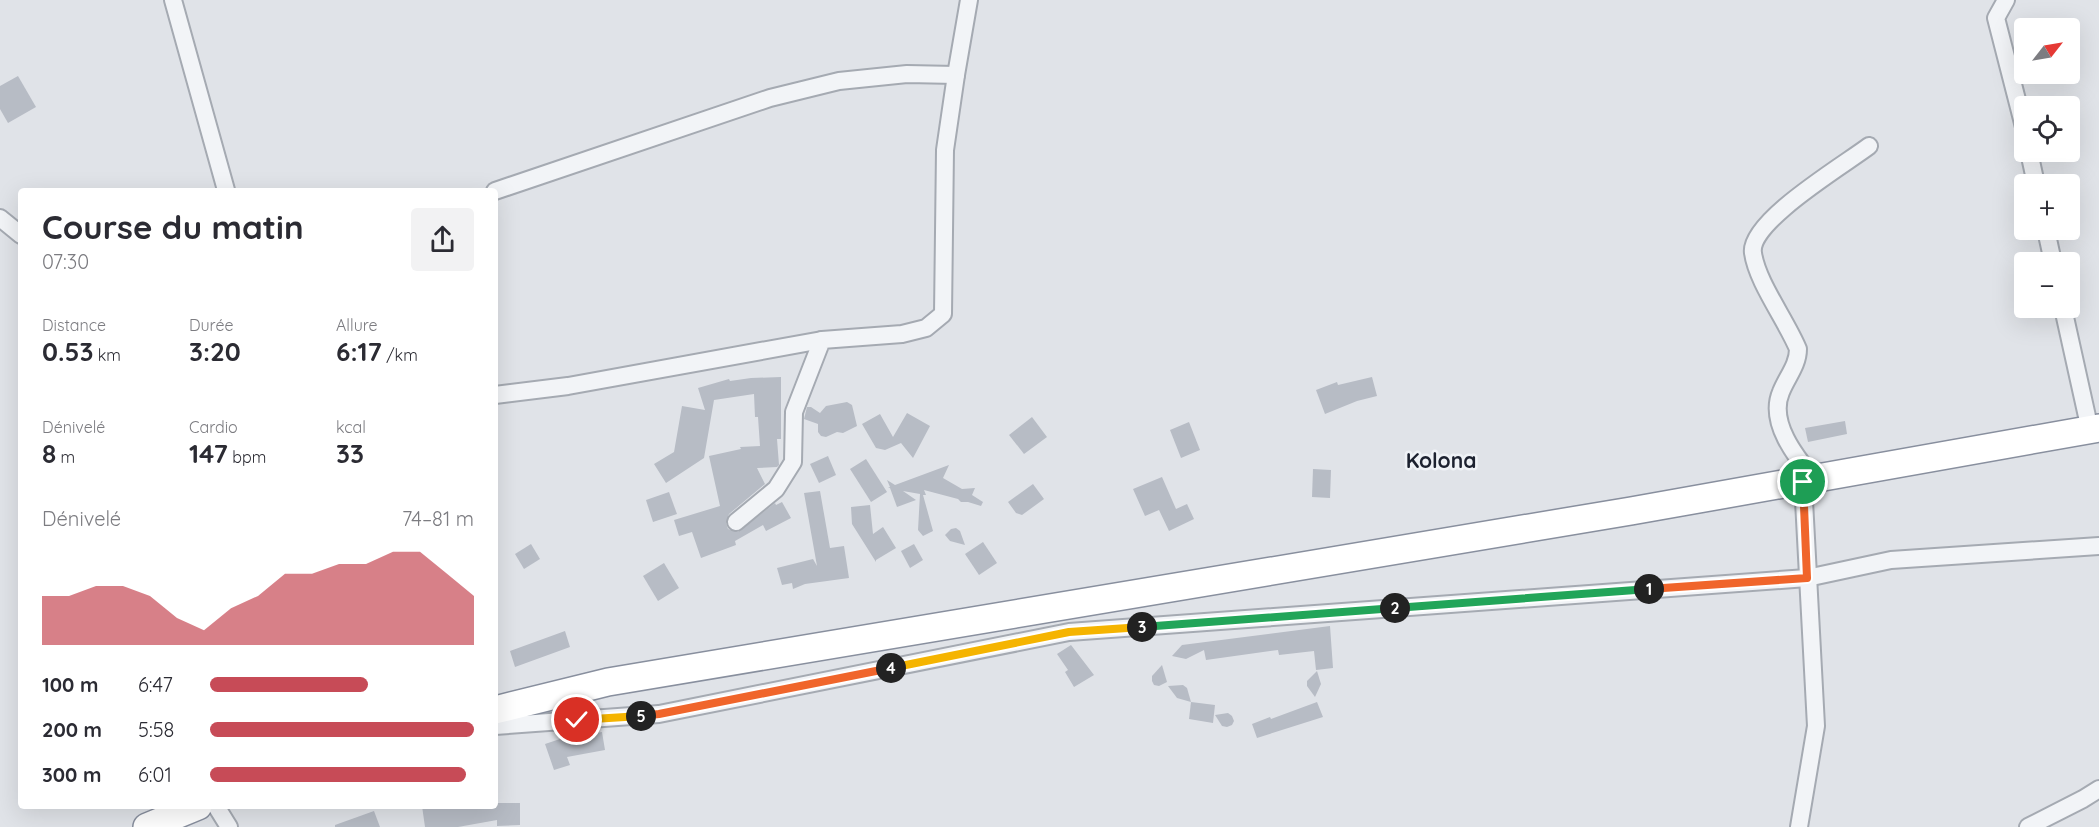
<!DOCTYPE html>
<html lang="fr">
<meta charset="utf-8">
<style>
:root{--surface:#fff;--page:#f2f2f3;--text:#2b2b33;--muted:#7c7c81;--accent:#c74b57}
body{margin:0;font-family:Quicksand,sans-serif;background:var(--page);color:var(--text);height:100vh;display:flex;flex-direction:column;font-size:22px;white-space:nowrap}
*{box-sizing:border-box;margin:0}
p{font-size:20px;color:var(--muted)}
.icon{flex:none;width:33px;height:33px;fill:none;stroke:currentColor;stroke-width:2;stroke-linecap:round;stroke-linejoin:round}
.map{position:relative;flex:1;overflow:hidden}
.drawer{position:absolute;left:18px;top:188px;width:480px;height:621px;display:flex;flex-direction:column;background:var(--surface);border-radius:6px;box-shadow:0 6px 24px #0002}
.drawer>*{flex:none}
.needle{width:39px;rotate:59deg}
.controls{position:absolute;left:2014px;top:18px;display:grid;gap:12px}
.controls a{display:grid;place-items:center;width:66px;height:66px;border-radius:6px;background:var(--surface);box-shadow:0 6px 24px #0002;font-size:30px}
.pin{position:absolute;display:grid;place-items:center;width:51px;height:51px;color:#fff;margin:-26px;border:3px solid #fff;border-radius:50%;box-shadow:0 2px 6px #0007}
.km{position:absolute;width:30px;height:30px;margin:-15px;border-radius:50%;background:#222;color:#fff;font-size:16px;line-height:30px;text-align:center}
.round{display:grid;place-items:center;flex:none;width:63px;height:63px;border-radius:6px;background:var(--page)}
.summary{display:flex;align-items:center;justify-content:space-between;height:102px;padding:0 24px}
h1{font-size:33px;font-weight:800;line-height:45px}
.metrics{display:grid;grid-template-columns:repeat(3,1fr);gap:9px;height:102px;padding:6px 24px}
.metrics div{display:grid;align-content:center}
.metrics b{font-size:26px;font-weight:800}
.metrics small{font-size:16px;font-weight:400}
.metrics p{font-size:16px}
.chart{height:168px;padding:12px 24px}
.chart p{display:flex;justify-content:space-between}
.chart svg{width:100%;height:108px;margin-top:6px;fill:var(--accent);opacity:.7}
ul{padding:0 24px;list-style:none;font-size:20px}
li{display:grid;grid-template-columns:96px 72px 1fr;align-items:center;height:45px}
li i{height:15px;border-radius:8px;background:var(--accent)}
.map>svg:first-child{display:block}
</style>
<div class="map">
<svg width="2099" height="827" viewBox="0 0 2099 827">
<rect width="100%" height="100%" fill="#e0e3e8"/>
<g fill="#b7bcc5">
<path d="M 18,76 L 36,107 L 8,123 L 0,109 L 0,86 Z"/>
<path d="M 781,377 L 781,439 L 777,439 L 779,465 L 777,467 L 757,468 L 765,484 L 729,514 L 726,523 L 728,529 L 738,532 L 775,503 L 776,505 L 782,502 L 791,518 L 766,531 L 763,525 L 735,541 L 736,545 L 701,558 L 692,532 L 679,536 L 674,520 L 720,506 L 709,456 L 741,449 L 740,447 L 760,446 L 758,417 L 755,417 L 754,394 L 714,400 L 704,458 L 666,483 L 654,464 L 674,452 L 682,406 L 705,410 L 698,388 L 729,379 L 730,381 L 751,378 Z"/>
<path d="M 1372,377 L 1377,396 L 1357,401 L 1325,414 L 1316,390 L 1337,382 L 1338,385 Z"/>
<path d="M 847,402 L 852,405 L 857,426 L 843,433 L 837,432 L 826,437 L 821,436 L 818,432 L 818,424 L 804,419 L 807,407 L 811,407 L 820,413 L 826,406 Z"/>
<path d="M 907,413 L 930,426 L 913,458 L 901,443 L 885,450 L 876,448 L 862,424 L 880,414 L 893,437 Z"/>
<path d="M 1032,417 L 1047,437 L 1024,454 L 1009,435 Z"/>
<path d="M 1845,421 L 1847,434 L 1808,442 L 1805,428 Z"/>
<path d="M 1189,422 L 1200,450 L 1181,458 L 1170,430 Z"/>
<path d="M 828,456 L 836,475 L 819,483 L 810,464 Z"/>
<path d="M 866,459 L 887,492 L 871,502 L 850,469 Z"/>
<path d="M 949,465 L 943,478 L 962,489 L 975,488 L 972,495 L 983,502 L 981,506 L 968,502 L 961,502 L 958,499 L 924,490 L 926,495 L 923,495 L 933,531 L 923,536 L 918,530 L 920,494 L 903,491 L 916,500 L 897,507 L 890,488 L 888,488 L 890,487 L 887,480 L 895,485 Z"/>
<path d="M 1313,469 L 1331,470 L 1330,498 L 1312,497 Z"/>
<path d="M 1162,477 L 1176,509 L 1187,504 L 1194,519 L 1169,531 L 1159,510 L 1145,516 L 1133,489 Z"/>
<path d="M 1033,484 L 1044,499 L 1022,515 L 1016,513 L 1008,502 Z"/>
<path d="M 820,491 L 830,548 L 844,546 L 849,578 L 805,584 L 793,589 L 792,583 L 782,585 L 777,568 L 813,559 L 817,566 L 804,493 Z"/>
<path d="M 669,492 L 677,514 L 653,522 L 646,500 Z"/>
<path d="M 870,505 L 873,534 L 883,527 L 896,548 L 876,560 L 876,562 L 852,524 L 851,507 Z"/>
<path d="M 956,528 L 960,531 L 965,545 L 950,541 L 945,535 L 951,529 Z"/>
<path d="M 983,542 L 997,563 L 979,575 L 965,554 Z"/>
<path d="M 531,544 L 540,559 L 524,569 L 515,554 Z"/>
<path d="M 914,544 L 923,560 L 910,568 L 901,551 Z"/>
<path d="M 664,563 L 679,588 L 658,601 L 643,576 Z"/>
<path d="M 1330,626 L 1333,668 L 1316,670 L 1314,651 L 1279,655 L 1278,650 L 1206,660 L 1204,650 L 1186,659 L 1172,656 L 1182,645 Z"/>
<path d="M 565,631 L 570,647 L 515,667 L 510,651 Z"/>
<path d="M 1071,645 L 1094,675 L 1074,687 L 1065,672 L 1068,670 L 1057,654 Z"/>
<path d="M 1162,665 L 1167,682 L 1159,686 L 1154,685 L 1152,681 L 1152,676 Z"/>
<path d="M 1317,671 L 1321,684 L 1315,697 L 1307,686 L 1307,681 Z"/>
<path d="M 1183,685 L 1187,688 L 1191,702 L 1177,698 L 1168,686 Z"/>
<path d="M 1191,702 L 1215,705 L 1213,723 L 1189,719 Z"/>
<path d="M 1317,702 L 1323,717 L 1257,738 L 1252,724 L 1270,717 L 1271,719 Z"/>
<path d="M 1228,713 L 1232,716 L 1234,721 L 1232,725 L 1227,727 L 1222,726 L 1215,715 Z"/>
<path d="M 602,732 L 605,750 L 567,757 L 570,765 L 554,770 L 545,744 L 560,739 Z"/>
<path d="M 497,803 L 520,803 L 520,825 L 497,826 L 497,820 L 458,827 L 425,827 L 422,806 L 497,806 Z"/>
<path d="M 374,811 L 380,827 L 335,827 L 335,825 Z"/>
</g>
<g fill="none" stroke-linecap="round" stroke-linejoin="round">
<defs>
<g id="minor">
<path d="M 173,0 L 226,190"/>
<path d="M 2006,0 L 1996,18 L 2025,131"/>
<path d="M 2029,152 L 2036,184"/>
<path d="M 495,191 L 770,98 L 839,81 L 907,74 L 956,75"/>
<path d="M 0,218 L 21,235"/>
<path d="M 2046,230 L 2053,262"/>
<path d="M 2063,308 L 2090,430"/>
<path d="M 495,395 L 568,386 L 822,340"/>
<path d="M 1814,479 C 1796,457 1768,422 1781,392 C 1787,377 1798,365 1798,349 C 1786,320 1757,282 1753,253 C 1748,222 1844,165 1869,146"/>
<path d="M 736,522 L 776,489 L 793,462 L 794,412 L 822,340 L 902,334 L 926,328 L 943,314 L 945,150 L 956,75 L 969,0"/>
<path d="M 495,726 L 659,714 L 1069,632 L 1807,578 L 1891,560 L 2099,546"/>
<path d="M 216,806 L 229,827"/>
<path d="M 1799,827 L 1816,726 L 1803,482"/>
<path d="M 2028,827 L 2083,799 L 2099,789"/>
</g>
<g id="trunk">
<path d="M 495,710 L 608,682 L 1631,511 L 2099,428"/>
<path d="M 147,827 L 198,806"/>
</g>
</defs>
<use href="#minor" stroke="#a5aab2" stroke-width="20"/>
<use href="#trunk" stroke="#888f9e" stroke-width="30"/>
<use href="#minor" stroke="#f2f4f7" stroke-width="16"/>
<use href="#trunk" stroke="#fff" stroke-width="27"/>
</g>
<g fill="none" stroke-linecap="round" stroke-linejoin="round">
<defs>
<path id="split-1" d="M 1649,589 L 1807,578 L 1803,482"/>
<path id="split-2" d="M 1395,608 L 1649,589"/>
<path id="split-3" d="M 1142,627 L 1395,608"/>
<path id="split-4" d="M 891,668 L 1069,632 L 1142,627"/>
<path id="split-5" d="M 641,716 L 659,714 L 891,668"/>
<path id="split-6" d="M 577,720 L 641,716"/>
</defs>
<use href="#split-1" stroke="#fff" stroke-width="12"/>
<use href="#split-2" stroke="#fff" stroke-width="12"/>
<use href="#split-3" stroke="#fff" stroke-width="12"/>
<use href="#split-4" stroke="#fff" stroke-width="12"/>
<use href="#split-5" stroke="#fff" stroke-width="12"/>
<use href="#split-6" stroke="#fff" stroke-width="12"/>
<use href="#split-1" stroke="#f0652b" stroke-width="8"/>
<use href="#split-2" stroke="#22a559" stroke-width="8"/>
<use href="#split-3" stroke="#22a559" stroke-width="8"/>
<use href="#split-4" stroke="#f5b400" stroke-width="8"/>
<use href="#split-5" stroke="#f0652b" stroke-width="8"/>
<use href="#split-6" stroke="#f5b400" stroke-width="8"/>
</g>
<g text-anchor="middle" stroke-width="5" stroke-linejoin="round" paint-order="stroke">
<g font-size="21" font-weight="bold" fill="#1c212f" stroke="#eff2f6">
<text x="1441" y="468">Kolona</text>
</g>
</g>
</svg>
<div class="controls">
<a><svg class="needle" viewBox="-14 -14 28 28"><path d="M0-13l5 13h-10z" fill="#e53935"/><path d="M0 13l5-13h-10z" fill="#7c7c81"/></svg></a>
<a><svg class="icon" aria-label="locate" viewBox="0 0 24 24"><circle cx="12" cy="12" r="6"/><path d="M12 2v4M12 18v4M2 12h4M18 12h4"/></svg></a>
<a>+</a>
<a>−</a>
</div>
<div class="pin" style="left:1803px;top:482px;background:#1e9e55"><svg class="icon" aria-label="arrive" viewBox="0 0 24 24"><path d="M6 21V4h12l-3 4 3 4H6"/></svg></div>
<div class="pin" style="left:577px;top:720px;background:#d93025"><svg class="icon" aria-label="check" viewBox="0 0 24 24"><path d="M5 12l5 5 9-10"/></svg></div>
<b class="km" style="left:1649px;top:589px">1</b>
<b class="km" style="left:1395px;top:608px">2</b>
<b class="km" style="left:1142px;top:627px">3</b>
<b class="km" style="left:891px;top:668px">4</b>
<b class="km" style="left:641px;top:716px">5</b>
<section class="drawer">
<div class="summary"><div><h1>Course du matin</h1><p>07:30</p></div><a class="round"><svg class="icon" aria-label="share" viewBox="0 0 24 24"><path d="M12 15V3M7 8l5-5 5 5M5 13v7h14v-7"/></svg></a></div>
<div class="metrics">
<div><p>Distance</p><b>0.53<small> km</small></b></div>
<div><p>Durée</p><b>3:20</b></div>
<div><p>Allure</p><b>6:17<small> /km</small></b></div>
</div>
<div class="metrics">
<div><p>Dénivelé</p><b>8<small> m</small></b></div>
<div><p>Cardio</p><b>147<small> bpm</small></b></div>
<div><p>kcal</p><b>33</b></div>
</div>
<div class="chart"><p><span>Dénivelé</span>74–81 m</p>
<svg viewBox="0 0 160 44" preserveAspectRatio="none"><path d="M0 44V24L10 24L20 20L30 20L40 24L50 33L60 38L70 29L80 24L90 15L100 15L110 11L120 11L130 6L140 6L150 15L160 24V44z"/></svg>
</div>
<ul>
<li><b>100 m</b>6:47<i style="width:60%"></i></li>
<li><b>200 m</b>5:58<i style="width:100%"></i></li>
<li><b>300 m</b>6:01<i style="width:97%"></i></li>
</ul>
</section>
</div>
